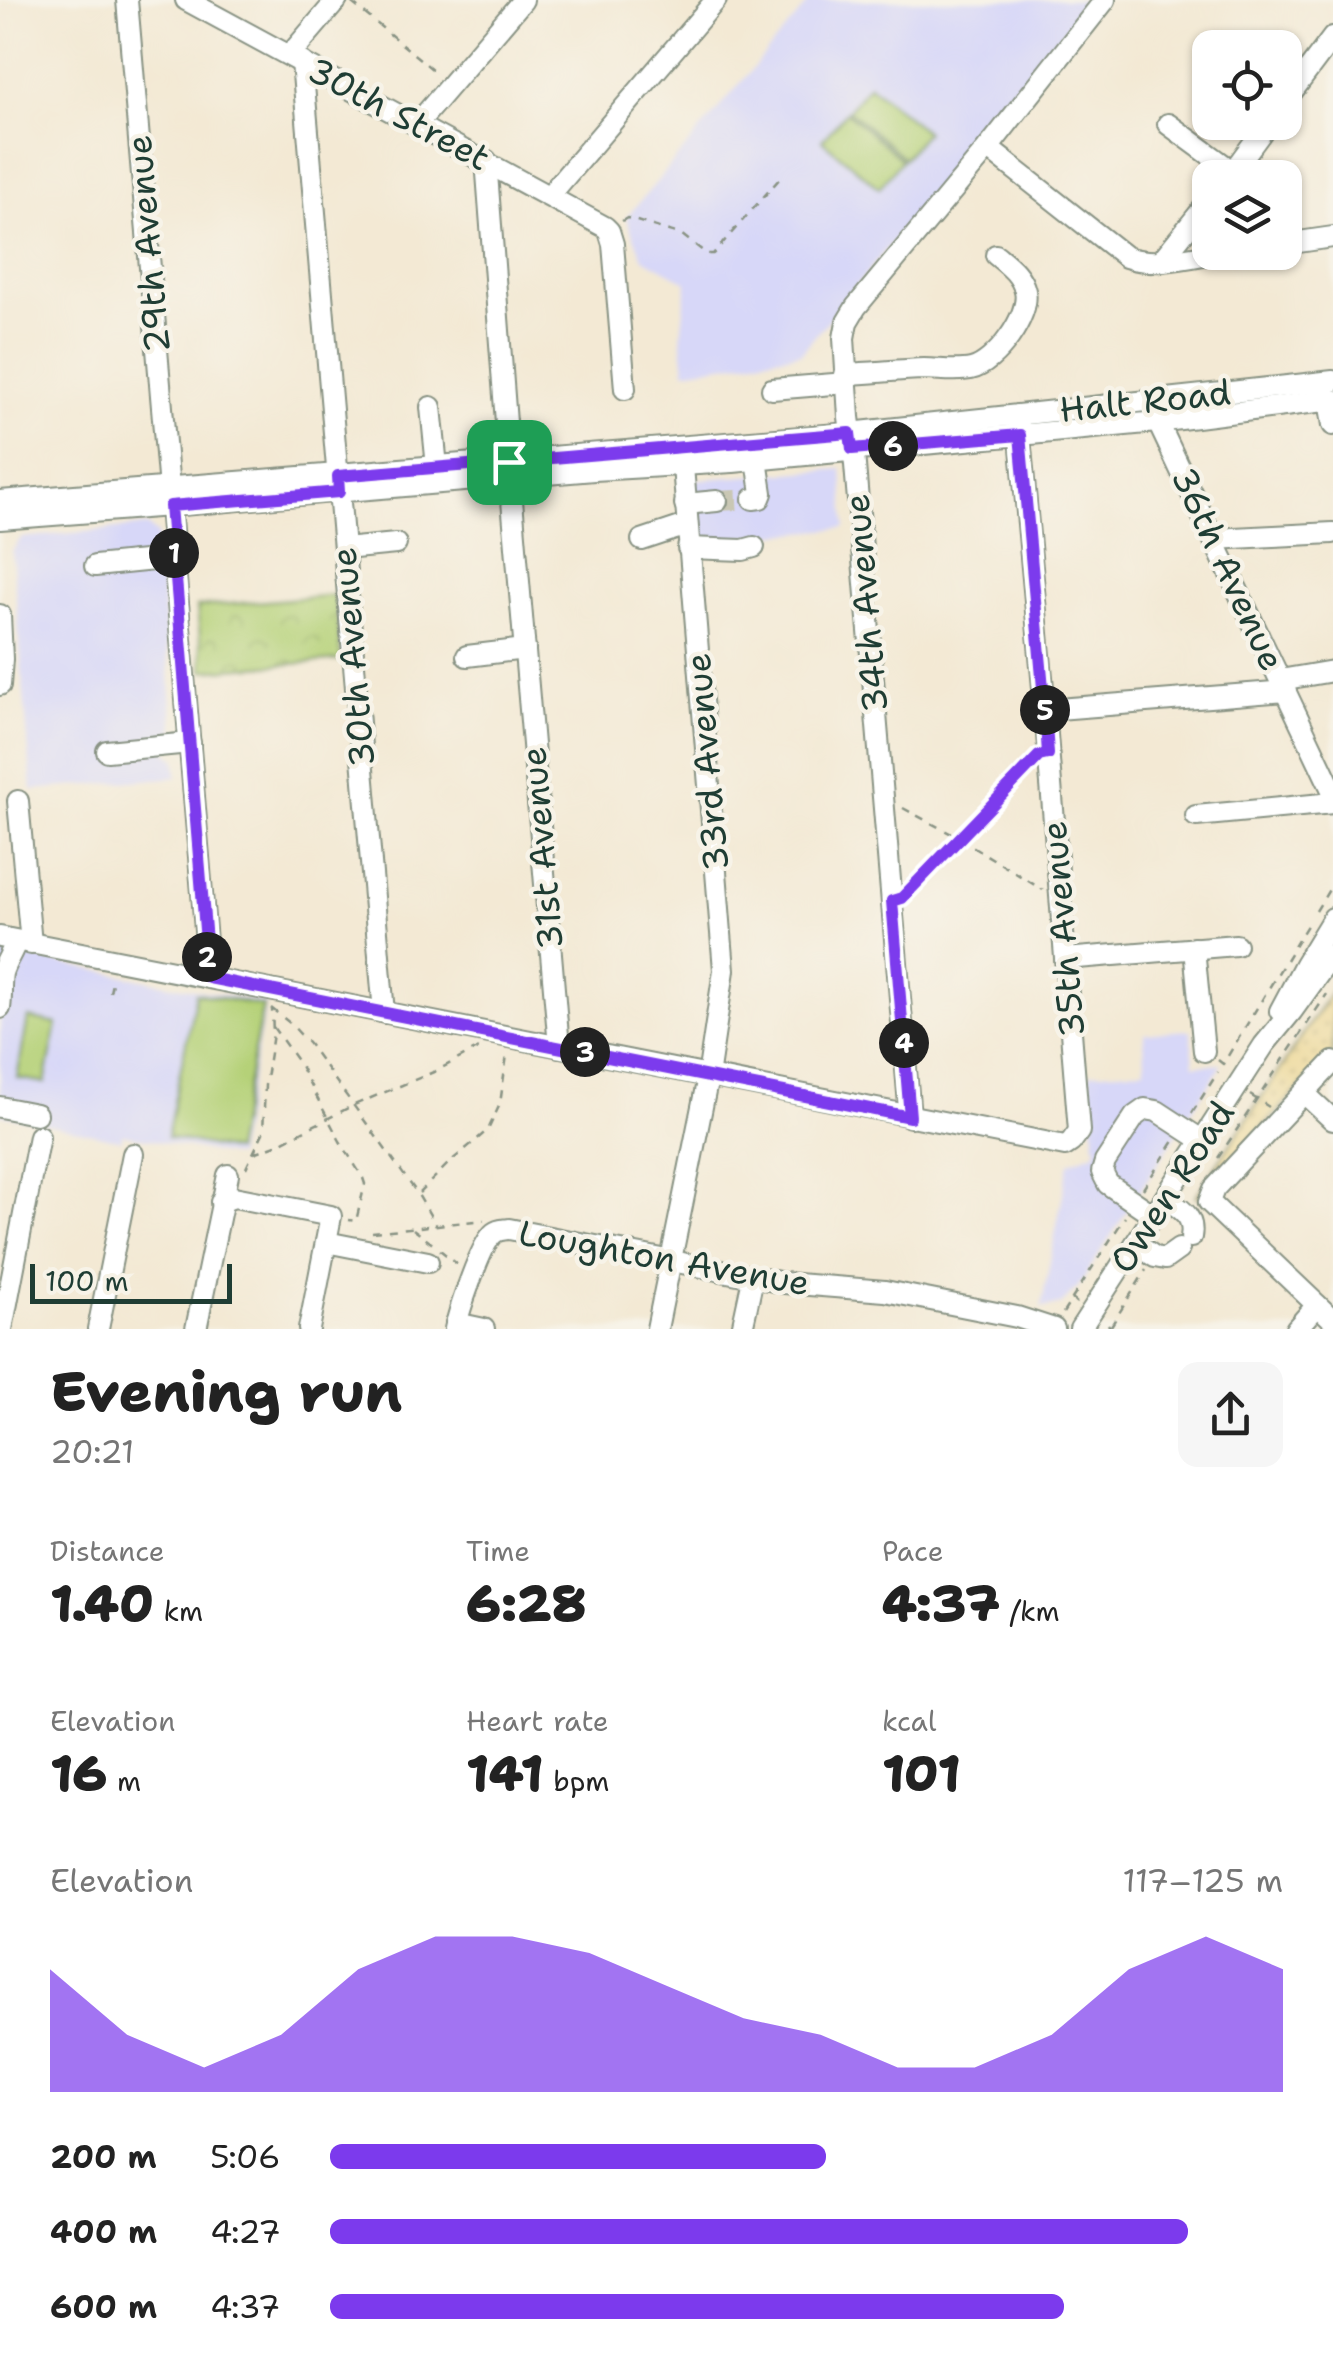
<!DOCTYPE html>
<meta charset="utf-8">
<style>
:root{--surface:#fff;--page:#f6f6f6;--text:#222;--muted:#767676;--accent:#7c3aed}
body{margin:0;font-family:"Shantell Sans",sans-serif;background:var(--page);color:var(--text);height:100vh;display:flex;flex-direction:column;font-size:38px;white-space:nowrap}
*{box-sizing:border-box;margin:0}
p{font-size:32px;color:var(--muted)}
.icon{flex:none;width:55px;height:55px;fill:none;stroke:currentColor;stroke-width:2;stroke-linecap:round;stroke-linejoin:round}
.map{position:relative;height:1329px;overflow:hidden}
.side{display:flex;flex-direction:column;background:var(--surface);flex:1}
.side>*{flex:none}
.fabs{position:absolute;left:1192px;top:30px;display:grid;gap:20px}
.fabs a{display:grid;place-items:center;width:110px;height:110px;border-radius:20px;background:var(--surface);box-shadow:0 2px 8px #0004;font-size:50px}
.scale{position:absolute;left:30px;bottom:25px;width:202px;box-sizing:border-box;padding-left:10px;border:5px solid #1f3d34;border-top:0;font-size:28px;line-height:35px;white-space:nowrap;color:#1f3d34;-webkit-text-stroke:8px #f7f3e8;paint-order:stroke}
.pin{position:absolute;display:grid;place-items:center;width:85px;height:85px;color:#fff;margin:-42px;border-radius:20px;box-shadow:0 5px 15px #0006}
.km{position:absolute;width:50px;height:50px;margin:-25px;border-radius:50%;background:#222;color:#fff;font-size:28px;line-height:50px;text-align:center}
.round{display:grid;place-items:center;flex:none;width:105px;height:105px;border-radius:20px;background:var(--page)}
.summary{display:flex;align-items:center;justify-content:space-between;height:170px;padding:0 50px}
h1{font-size:55px;font-weight:800;line-height:75px}
.metrics{display:grid;grid-template-columns:repeat(3,1fr);gap:15px;height:170px;padding:10px 50px}
.metrics div{display:grid;align-content:center}
.metrics b{font-size:50px;font-weight:800}
.metrics small{font-size:28px;font-weight:400}
.metrics p{font-size:28px}
.chart{height:280px;padding:20px 50px}
.chart p{display:flex;justify-content:space-between}
.chart svg{width:100%;height:180px;margin-top:10px;fill:var(--accent);opacity:.7}
ul{padding:0 50px;list-style:none;font-size:32px}
li{display:grid;grid-template-columns:160px 120px 1fr;align-items:center;height:75px}
li i{height:25px;border-radius:12px;background:var(--accent)}
.map>svg:first-child{display:block}
</style>
<div class="map">
<svg width="1333" height="1329" viewBox="0 0 1333 1329">
<defs>
<pattern id="sand-dots" width="8" height="8" patternUnits="userSpaceOnUse" patternTransform="scale(2.5)"><rect width="8" height="8" fill="#eeda9e"/><path d="M2 2h.1M6 6h.1" fill="none" stroke="#ccbc89" stroke-width="1.8" stroke-linecap="round"/></pattern>
<pattern id="park-crowns" width="20" height="18" patternUnits="userSpaceOnUse" patternTransform="scale(2.5)"><rect width="20" height="18" fill="#b5d178"/><path d="M2 6a3 3 0 1 1 6 0M12 15a3 3 0 1 1 6 0" fill="none" stroke="#9bb468"/></pattern>
</defs>
<rect width="100%" height="100%" fill="#f7f3e8"/>
<filter id="ink" filterUnits="userSpaceOnUse"><feTurbulence type="fractalNoise" baseFrequency=".01" numOctaves="2"/><feDisplacementMap in="SourceGraphic" scale="20" xChannelSelector="R" yChannelSelector="G"/><feConvolveMatrix kernelMatrix="1 2 1 2 8 2 1 2 1" color-interpolation-filters="sRGB"/></filter>
<filter id="wash" filterUnits="userSpaceOnUse"><feTurbulence type="fractalNoise" baseFrequency=".0048" numOctaves="4" result="noise"/><feDisplacementMap in="SourceGraphic" scale="40" xChannelSelector="R" yChannelSelector="G"/><feGaussianBlur stdDeviation="2.25" result="paint"/><feColorMatrix in="noise" values="0 0 0 0 0 0 0 0 0 0 0 0 0 0 0 0 0 1.4 0 .05"/><feComposite in="paint" operator="in"/></filter>
<g filter="url(#wash)">
<rect width="100%" height="100%" fill="#f3e9d4"/>
<g fill="#d7d7f8">
<path d="M 811,0 L 1085,0 L 1089,3 L 801,353 L 685,371 L 681,335 L 687,282 L 643,258 L 626,218 Z"/>
<path d="M 842,469 L 846,528 L 695,542 L 692,480 Z"/>
<path d="M 147,526 L 157,534 L 174,730 L 165,740 L 166,751 L 176,760 L 177,777 L 32,790 L 12,552 L 21,538 Z"/>
<path d="M 0,950 L 63,964 L 266,1003 L 236,1157 L 122,1134 L 121,1140 L 0,1114 Z"/>
<path d="M 1191,1030 L 1194,1065 L 1222,1064 L 1078,1287 L 1061,1305 L 1041,1308 L 1069,1162 L 1093,1153 L 1098,1147 L 1095,1145 L 1089,1073 L 1145,1069 L 1144,1033 Z"/>
</g>
<g fill="#b5d178" stroke="#6a8756" stroke-width="2.5">
<path d="M 869,85 L 926,132 L 904,158 L 848,110 Z"/>
<path d="M 846,112 L 902,160 L 879,188 L 822,140 Z"/>
<path d="M 196,993 L 263,1006 L 234,1151 L 167,1137 Z"/>
<path d="M 28,1018 L 57,1024 L 45,1083 L 17,1078 Z"/>
</g>
<path fill="url(#sand-dots)" stroke="#868c69" stroke-width="2.5" d="M 1333,989 L 1333,1052 L 1209,1186 L 1203,1199 L 1196,1196 Z"/>
<path fill="url(#park-crowns)" stroke="#6a8756" stroke-width="2.5" d="M 335,595 L 341,660 L 203,671 L 197,607 Z"/>
</g>
<g filter="url(#ink)">
<g fill="none" stroke-linecap="round" stroke-linejoin="round">
<path stroke="#c9c7b4" stroke-width="20" stroke-dasharray="20 10" stroke-linecap="butt" d="M 717,501 L 753,499"/>
<defs>
<g id="minor">
<path d="M 127,0 L 169,489"/>
<path d="M 186,0 L 605,227 L 609,231 L 613,244 L 625,389"/>
<path d="M 290,55 L 337,0"/>
<path d="M 302,62 L 384,1013"/>
<path d="M 1285,101 L 1333,37"/>
<path d="M 417,124 L 523,0"/>
<path d="M 1168,124 L 1232,171"/>
<path d="M 988,148 L 1126,257 C 1156,267 1190,257 1220,252"/>
<path d="M 486,160 L 509,462"/>
<path d="M 1228,178 L 1269,122"/>
<path d="M 549,196 L 716,0"/>
<path d="M 1285,244 L 1333,237"/>
<path d="M 1161,261 L 1210,200"/>
<path d="M 845,374 C 871,373 898,370 924,369 C 939,369 956,372 971,369 C 995,364 1031,315 1025,291 C 1021,274 1008,265 996,255"/>
<path d="M 772,389 L 846,383"/>
<path d="M 1329,400 L 1333,425"/>
<path d="M 431,407 L 437,467"/>
<path d="M 1154,414 L 1333,792"/>
<path d="M 510,477 L 559,1047"/>
<path d="M 753,499 L 760,498 L 762,493 L 757,460"/>
<path d="M 0,501 L 850,433 L 1333,381"/>
<path d="M 685,504 L 717,501"/>
<path d="M 170,506 L 209,978"/>
<path d="M 0,519 L 170,506 L 594,470 L 733,462 L 1157,422 L 1333,400"/>
<path d="M 1214,539 L 1333,533"/>
<path d="M 642,540 L 687,525"/>
<path d="M 688,548 L 743,550 L 754,547"/>
<path d="M 344,549 L 396,544"/>
<path d="M 95,566 L 174,558"/>
<path d="M 0,615 L 2,659 L 0,685"/>
<path d="M 467,656 L 525,649"/>
<path d="M 1280,680 L 1333,671"/>
<path d="M 1045,710 L 1286,691"/>
<path d="M 107,751 L 190,743"/>
<path d="M 18,801 L 31,944"/>
<path d="M 1196,816 L 1333,803"/>
<path d="M 0,937 L 1065,1146 L 1071,1142 L 1079,1131 L 1045,710 L 1018,415"/>
<path d="M 1194,948 L 1204,1051"/>
<path d="M 1065,959 L 1236,945"/>
<path d="M 0,1008 C 2,996 0,985 2,973 C 5,962 13,952 16,941"/>
<path d="M 1280,1011 L 1305,964 L 1333,918"/>
<path d="M 1333,1062 L 1214,1189 L 1209,1202 L 1333,1320"/>
<path d="M 1304,1093 L 1333,1120"/>
<path d="M 0,1107 L 36,1114"/>
<path d="M 910,1117 L 855,465 L 849,417 L 844,338 L 847,322 L 856,307 L 988,148 L 1105,0"/>
<path d="M 1166,1199 C 1181,1209 1195,1216 1191,1237"/>
<path d="M 221,1202 L 234,1197 L 331,1216 L 309,1329"/>
<path d="M 1155,1216 L 1108,1184 L 1102,1172 L 1105,1162 L 1135,1116 L 1145,1109 L 1157,1111 L 1203,1141"/>
<path d="M 326,1242 L 428,1262"/>
<path d="M 1136,1244 L 1155,1257 L 1165,1259 L 1179,1249"/>
<path d="M 456,1323 L 484,1329"/>
<path d="M 2,1329 L 39,1136"/>
<path d="M 98,1329 L 133,1154"/>
<path d="M 196,1329 L 228,1175"/>
<path d="M 455,1329 C 459,1311 481,1243 494,1233 C 499,1229 503,1230 509,1229 L 784,1283 L 885,1291 L 1017,1317 L 1054,1329"/>
<path d="M 657,1329 L 708,1077 L 724,970 L 682,454"/>
<path d="M 742,1329 L 753,1278"/>
<path d="M 1080,1329 L 1264,1045 L 1292,1011 L 1333,954"/>
<path d="M 1296,1329 L 1317,1305"/>
</g>
</defs>
<use href="#minor" stroke="#899384" stroke-width="24"/>
<g stroke="#899384" stroke-width="2.5" stroke-dasharray="8 8" stroke-linecap="butt">
<path d="M 352,3 L 438,74"/>
<path d="M 622,221 L 627,218 L 682,235 L 707,254 L 713,254 L 782,176"/>
<path d="M 903,808 L 959,838 L 1043,890"/>
<path d="M 909,890 L 1032,763"/>
<path d="M 1316,911 L 1333,883"/>
<path d="M 110,992 L 113,979"/>
<path d="M 271,1008 L 291,1024 L 309,1044 L 417,1193 L 436,1225"/>
<path d="M 273,1027 L 298,1062 L 340,1141 L 363,1178 L 365,1184 L 356,1221 L 349,1220"/>
<path d="M 1218,1060 L 1223,1064 L 1309,922"/>
<path d="M 1250,1095 L 1269,1107"/>
<path d="M 1192,1113 L 1218,1072"/>
<path d="M 254,1153 L 276,1145 L 354,1105 L 436,1071 L 479,1048"/>
<path d="M 1218,1158 L 1327,994"/>
<path d="M 246,1168 L 263,1133 L 265,1085 L 273,1034 L 272,1009"/>
<path d="M 1143,1189 L 1174,1141"/>
<path d="M 419,1193 L 450,1162 L 488,1130 L 500,1104 L 507,1055"/>
<path d="M 413,1229 L 434,1245"/>
<path d="M 372,1232 L 484,1220"/>
<path d="M 440,1250 L 457,1264"/>
<path d="M 1072,1299 L 1125,1217"/>
<path d="M 1063,1313 L 1072,1299 L 1077,1303"/>
<path d="M 1108,1324 L 1111,1329"/>
<path d="M 1111,1326 L 1146,1270"/>
</g>
<use href="#minor" stroke="#fff" stroke-width="20"/>
</g>
</g>
<g fill="none" stroke-linecap="round" stroke-linejoin="round" filter="url(#ink)">
<defs>
<path id="route" d="M 850,433 L 852,449 L 1020,435 L 1045,710 L 1048,754 L 1039,756 L 902,898 L 892,901 L 910,1117 L 209,978 L 170,506 L 339,492 L 338,476 Z"/>
</defs>
<use href="#route" stroke="#fff" stroke-width="20"/>
<use href="#route" stroke="#7c3aed" stroke-width="12"/>
</g>
<g text-anchor="middle" stroke-width="9" stroke-linejoin="round" paint-order="stroke">
<g font-size="35" fill="#1f3d34" stroke="#f7f3e8">
<text transform="translate(399 114) rotate(28)" y="12">30th Street</text>
<text transform="translate(148 244) rotate(-95)" y="12">29th Avenue</text>
<text transform="translate(1145 401) rotate(-6)" y="12">Halt Road</text>
<text transform="translate(1228 569) rotate(65)" y="12">36th Avenue</text>
<text transform="translate(866 603) rotate(-95)" y="12">34th Avenue</text>
<text transform="translate(353 657) rotate(-95)" y="12">30th Avenue</text>
<text transform="translate(707 762) rotate(-95)" y="12">33rd Avenue</text>
<text transform="translate(542 848) rotate(-95)" y="12">31st Avenue</text>
<text transform="translate(1063 929) rotate(-95)" y="12">35th Avenue</text>
<text transform="translate(1172 1187) rotate(-57)" y="12">Owen Road</text>
<text transform="translate(664 1258) rotate(10)" y="12">Loughton Avenue</text>
</g>
</g>
</svg>
<div class="fabs">
<a><svg class="icon" aria-label="locate" viewBox="0 0 24 24"><circle cx="12" cy="12" r="6"/><path d="M12 2v4M12 18v4M2 12h4M18 12h4"/></svg></a>
<a><svg class="icon" aria-label="layers" viewBox="0 0 24 24"><path d="M12 4l9 5-9 5-9-5zM3 14l9 5 9-5"/></svg></a>
</div>
<div class="scale">100 m</div>
<div class="pin" style="left:509px;top:462px;background:#1e9e55"><svg class="icon" aria-label="arrive" viewBox="0 0 24 24"><path d="M6 21V4h12l-3 4 3 4H6"/></svg></div>
<b class="km" style="left:174px;top:553px">1</b>
<b class="km" style="left:207px;top:957px">2</b>
<b class="km" style="left:585px;top:1052px">3</b>
<b class="km" style="left:904px;top:1043px">4</b>
<b class="km" style="left:1045px;top:710px">5</b>
<b class="km" style="left:893px;top:446px">6</b>
</div>
<section class="side">
<div class="summary"><div><h1>Evening run</h1><p>20:21</p></div><a class="round"><svg class="icon" aria-label="share" viewBox="0 0 24 24"><path d="M12 15V3M7 8l5-5 5 5M5 13v7h14v-7"/></svg></a></div>
<div class="metrics">
<div><p>Distance</p><b>1.40<small> km</small></b></div>
<div><p>Time</p><b>6:28</b></div>
<div><p>Pace</p><b>4:37<small> /km</small></b></div>
</div>
<div class="metrics">
<div><p>Elevation</p><b>16<small> m</small></b></div>
<div><p>Heart rate</p><b>141<small> bpm</small></b></div>
<div><p>kcal</p><b>101</b></div>
</div>
<div class="chart"><p><span>Elevation</span>117–125 m</p>
<svg viewBox="0 0 160 44" preserveAspectRatio="none"><path d="M0 44V14L10 30L20 38L30 30L40 14L50 6L60 6L70 10L80 18L90 26L100 30L110 38L120 38L130 30L140 14L150 6L160 14V44z"/></svg>
</div>
<ul>
<li><b>200 m</b>5:06<i style="width:52%"></i></li>
<li><b>400 m</b>4:27<i style="width:90%"></i></li>
<li><b>600 m</b>4:37<i style="width:77%"></i></li>
</ul>
</section>
